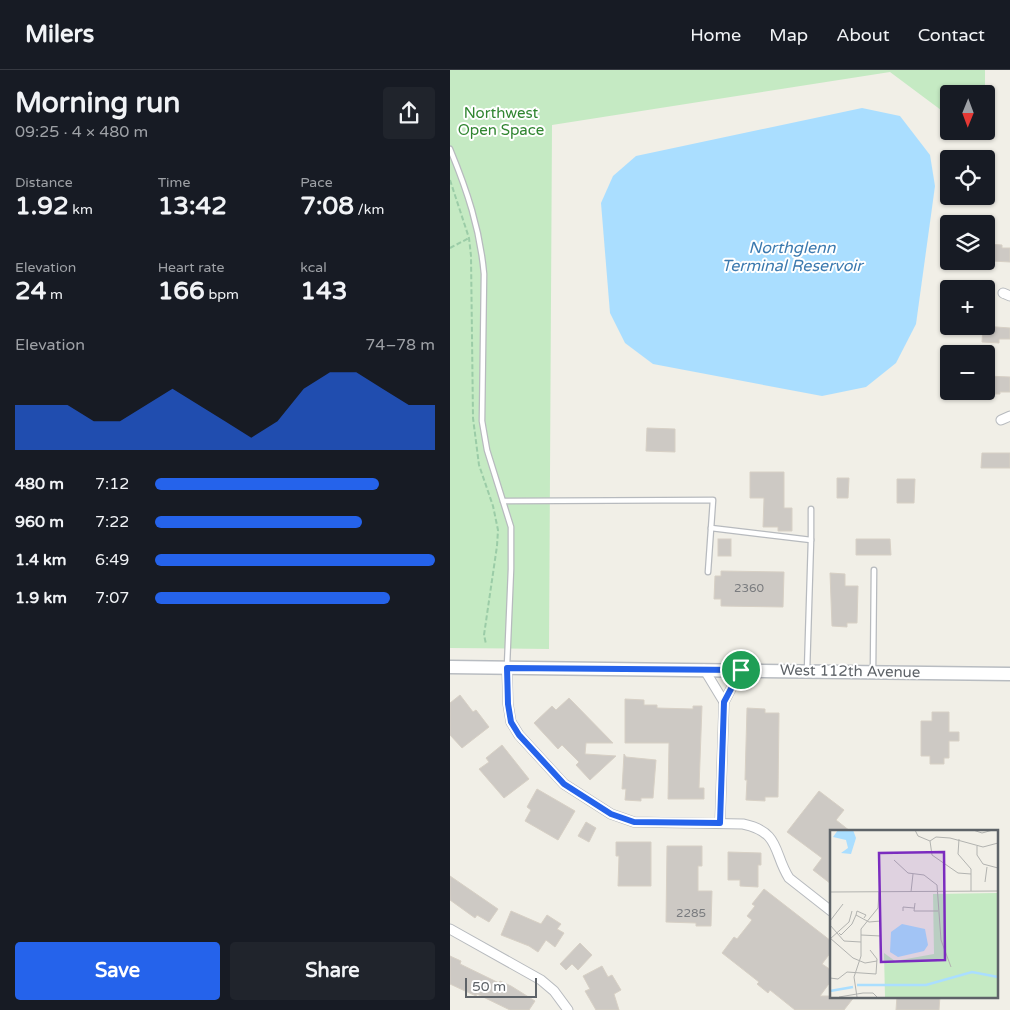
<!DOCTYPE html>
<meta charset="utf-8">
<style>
:root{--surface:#171b24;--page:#20242c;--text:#f1f3f6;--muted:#9ea1a6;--line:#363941;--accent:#2563eb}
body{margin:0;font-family:"Varela Round",sans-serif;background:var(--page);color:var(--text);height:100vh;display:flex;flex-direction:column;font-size:19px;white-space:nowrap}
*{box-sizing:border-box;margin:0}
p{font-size:16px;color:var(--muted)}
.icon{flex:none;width:28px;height:28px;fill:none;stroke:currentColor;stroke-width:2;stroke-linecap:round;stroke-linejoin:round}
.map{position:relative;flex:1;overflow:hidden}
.drawer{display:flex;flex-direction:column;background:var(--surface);width:450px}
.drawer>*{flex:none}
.needle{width:32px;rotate:181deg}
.controls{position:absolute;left:490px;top:15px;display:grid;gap:10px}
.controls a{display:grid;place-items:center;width:55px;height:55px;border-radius:5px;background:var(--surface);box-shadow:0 1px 4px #0004;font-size:25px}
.scale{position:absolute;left:15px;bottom:12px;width:72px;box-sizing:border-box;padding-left:5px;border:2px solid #5e6368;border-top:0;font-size:14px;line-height:18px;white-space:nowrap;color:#5e6368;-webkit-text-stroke:4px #fff;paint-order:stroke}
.pin{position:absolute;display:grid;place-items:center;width:42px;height:42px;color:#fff;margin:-21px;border:2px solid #fff;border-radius:50%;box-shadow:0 1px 5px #0007}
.round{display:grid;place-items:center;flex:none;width:52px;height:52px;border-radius:5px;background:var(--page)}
.summary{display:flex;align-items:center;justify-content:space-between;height:85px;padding:0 15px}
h1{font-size:28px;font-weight:800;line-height:38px}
.metrics{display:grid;grid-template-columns:repeat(3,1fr);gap:8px;height:85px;padding:5px 15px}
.metrics div{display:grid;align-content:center}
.metrics b{font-size:25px;font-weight:800}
.metrics small{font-size:14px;font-weight:400}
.metrics p{font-size:14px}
.chart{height:140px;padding:10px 15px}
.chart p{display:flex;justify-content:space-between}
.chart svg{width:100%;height:90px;margin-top:5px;fill:var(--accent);opacity:.7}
.primary-button{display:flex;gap:10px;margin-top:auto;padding:10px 15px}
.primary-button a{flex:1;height:58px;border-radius:5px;background:var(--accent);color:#fff;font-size:20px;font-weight:800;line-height:58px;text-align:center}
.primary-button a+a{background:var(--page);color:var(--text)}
ul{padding:0 15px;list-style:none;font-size:16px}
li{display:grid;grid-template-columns:80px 60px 1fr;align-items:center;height:38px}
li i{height:12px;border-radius:6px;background:var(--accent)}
header{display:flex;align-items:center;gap:30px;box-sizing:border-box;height:70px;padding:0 25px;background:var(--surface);border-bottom:1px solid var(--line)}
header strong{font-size:24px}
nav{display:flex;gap:28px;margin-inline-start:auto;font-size:18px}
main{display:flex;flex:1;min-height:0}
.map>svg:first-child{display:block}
</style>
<header>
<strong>Milers</strong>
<nav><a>Home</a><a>Map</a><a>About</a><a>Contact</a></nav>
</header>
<main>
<section class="drawer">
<div class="summary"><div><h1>Morning run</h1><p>09:25 · 4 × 480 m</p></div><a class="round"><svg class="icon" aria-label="share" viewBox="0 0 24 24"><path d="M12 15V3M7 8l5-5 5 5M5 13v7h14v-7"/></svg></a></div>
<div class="metrics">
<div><p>Distance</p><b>1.92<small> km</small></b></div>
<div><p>Time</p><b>13:42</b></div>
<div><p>Pace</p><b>7:08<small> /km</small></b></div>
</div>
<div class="metrics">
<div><p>Elevation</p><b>24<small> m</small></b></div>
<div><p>Heart rate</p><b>166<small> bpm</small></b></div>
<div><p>kcal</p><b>143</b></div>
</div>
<div class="chart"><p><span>Elevation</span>74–78 m</p>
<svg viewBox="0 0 160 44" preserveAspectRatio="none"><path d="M0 44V22L10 22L20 22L30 30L40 30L50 22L60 14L70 22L80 30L90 38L100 30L110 14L120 6L130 6L140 14L150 22L160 22V44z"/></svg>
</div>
<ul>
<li><b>480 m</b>7:12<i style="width:80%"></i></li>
<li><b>960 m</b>7:22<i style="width:74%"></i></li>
<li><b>1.4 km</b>6:49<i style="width:100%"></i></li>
<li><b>1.9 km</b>7:07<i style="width:84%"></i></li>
</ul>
<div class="primary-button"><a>Save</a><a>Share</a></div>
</section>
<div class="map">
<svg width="560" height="940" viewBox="0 0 560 940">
<rect width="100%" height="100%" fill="#f1efe7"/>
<path fill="#c5eac3" d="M 0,0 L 535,0 L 535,24 L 499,24 L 499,46 L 440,2 L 102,55 L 99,579 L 0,578 Z"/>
<path fill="#aadeff" d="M 412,38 L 450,46 L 480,85 L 485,116 L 466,254 L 446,293 L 416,317 L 372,326 L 203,294 L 175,273 L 160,243 L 151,133 L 163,106 L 186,86 Z"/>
<g fill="#cdc9c4" stroke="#d7d0c5">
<path d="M 537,174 L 552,175 L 552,178 L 560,178 L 560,192 L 542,191 L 542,189 L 536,189 Z"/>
<path d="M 533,256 L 560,258 L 560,269 L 549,269 L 549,273 L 532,272 Z"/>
<path d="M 536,306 L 560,307 L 560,322 L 550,322 L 550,324 L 540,324 L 540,321 L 536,321 Z"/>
<path d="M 197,358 L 225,359 L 225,382 L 196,381 Z"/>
<path d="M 532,383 L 560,383 L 560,398 L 531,398 Z"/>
<path d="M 300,402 L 334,402 L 334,438 L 342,438 L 342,461 L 328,461 L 328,457 L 313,457 L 314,428 L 300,428 Z"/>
<path d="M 387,408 L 399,408 L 398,428 L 387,428 Z"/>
<path d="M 447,409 L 465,409 L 464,433 L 447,433 Z"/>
<rect x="268" y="469" width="13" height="17"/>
<path d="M 406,469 L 440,469 L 441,485 L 406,485 Z"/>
<path d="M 271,501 L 334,502 L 333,537 L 271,536 L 271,529 L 264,529 L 265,506 L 271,506 Z"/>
<path d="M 380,503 L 395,504 L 395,516 L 408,516 L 407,553 L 397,553 L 397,557 L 382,556 Z"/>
<path d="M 10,625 L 23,642 L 26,640 L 39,657 L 12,678 L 0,665 L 0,633 Z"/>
<path d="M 119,628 L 163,673 L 136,673 L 135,684 L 166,686 L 140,710 L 126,695 L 129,692 L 112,675 L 108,679 L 84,653 L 102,636 L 106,640 Z"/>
<path d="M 175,629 L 194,630 L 194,635 L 207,635 L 207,638 L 243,639 L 243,636 L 252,636 L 249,718 L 254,718 L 254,729 L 218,729 L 219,673 L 175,673 Z"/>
<path d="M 297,638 L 315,639 L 315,643 L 329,643 L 328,727 L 315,727 L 315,731 L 296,730 L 297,710 L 295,710 Z"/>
<path d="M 482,642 L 499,642 L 499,662 L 509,662 L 509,671 L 499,671 L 499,688 L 494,688 L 494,694 L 480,694 L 480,686 L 471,686 L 471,651 L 482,651 Z"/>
<path d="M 52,675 L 79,709 L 54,728 L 29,699 L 39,692 L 36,688 Z"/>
<path d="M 174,684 L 176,687 L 206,690 L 203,728 L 191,728 L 191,731 L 175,730 L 176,719 L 172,719 Z"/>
<path d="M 87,719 L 125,741 L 108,770 L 75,751 L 81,740 L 77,737 Z"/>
<path d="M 369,721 L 394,740 L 386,750 L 400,761 L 381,761 L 381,814 L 363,800 L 372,788 L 337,762 Z"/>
<path d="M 136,752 L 146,758 L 139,772 L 128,766 Z"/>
<path d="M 166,772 L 201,772 L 201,816 L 168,816 L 169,786 L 166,786 Z"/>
<path d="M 217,776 L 252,776 L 252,796 L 248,796 L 248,821 L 262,821 L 261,856 L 246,856 L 246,853 L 216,852 Z"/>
<path d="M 278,782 L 311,783 L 311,795 L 308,795 L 308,817 L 290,816 L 290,810 L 278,810 Z"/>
<path d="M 0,806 L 48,839 L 39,852 L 27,845 L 25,848 L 0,830 Z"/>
<path d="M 314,819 L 381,871 L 381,882 L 372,894 L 381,900 L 381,911 L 370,926 L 405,926 L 394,940 L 345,940 L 320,920 L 318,923 L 307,914 L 309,912 L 272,883 L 284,867 L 287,869 L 302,850 L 297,846 L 305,836 L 302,834 Z"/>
<path d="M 61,841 L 91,854 L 97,845 L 111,854 L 107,859 L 114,863 L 105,877 L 96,870 L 88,882 L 79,876 L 51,865 Z"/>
<path d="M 130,873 L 142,885 L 128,900 L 122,894 L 116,900 L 110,894 Z"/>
<path d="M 0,886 L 11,891 L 10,894 L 49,913 L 50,911 L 61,916 L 85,931 L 79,940 L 60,940 L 27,924 L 26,926 L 0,914 Z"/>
<path d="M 152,896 L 158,907 L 162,905 L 171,920 L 164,924 L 169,940 L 146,940 L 135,921 L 140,919 L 133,906 Z"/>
<path d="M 447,926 L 490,926 L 489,940 L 446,940 Z"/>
</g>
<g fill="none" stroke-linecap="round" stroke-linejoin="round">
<defs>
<g id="service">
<path d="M 0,79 C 17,120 30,159 34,204 L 32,351 L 37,380 L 61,457 L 61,499 L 57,596"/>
<path d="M 53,431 L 263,430 L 258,502"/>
<path d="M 261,458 L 361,470 L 361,439"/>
<path d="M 357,601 L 361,470"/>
<path d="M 423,601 L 424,500"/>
</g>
<g id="minor">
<path d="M 553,223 L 560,226"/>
<path d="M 551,350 L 560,346"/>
<path d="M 57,598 L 58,634 L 61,652 L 69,665 L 114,714 L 161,744 L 184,752 L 293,754 C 331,762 323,783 339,808 L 381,841"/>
<path d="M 254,599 L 274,632"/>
<path d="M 270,753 L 274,632 L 291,600"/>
<path d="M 0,859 L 91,910 L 104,921 L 118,940"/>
</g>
<path id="secondary" d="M 0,597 L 560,604"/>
</defs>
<use href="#service" stroke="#b7babe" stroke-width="7"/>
<use href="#minor" stroke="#b7babe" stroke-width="11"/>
<use href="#secondary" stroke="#b8bcc1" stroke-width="15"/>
<g stroke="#9bcca7" stroke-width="2" stroke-dasharray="5 2.5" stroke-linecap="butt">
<path d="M 0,110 L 19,168 L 21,186 L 23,348 L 29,395 L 43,436 L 48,460 L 47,476 L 34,565 L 36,574"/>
<path d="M 0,178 L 19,168"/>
</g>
<use href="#service" stroke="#fff" stroke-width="4.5"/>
<use href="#minor" stroke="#fff" stroke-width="9"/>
<use href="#secondary" stroke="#fff" stroke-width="12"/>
</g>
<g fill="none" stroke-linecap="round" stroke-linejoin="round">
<defs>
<path id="route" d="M 57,598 L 291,600 L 274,632 L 270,753 L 184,752 L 161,744 L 114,714 L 69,665 L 61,652 L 58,634 Z"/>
</defs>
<use href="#route" stroke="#fff" stroke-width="10"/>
<use href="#route" stroke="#2563eb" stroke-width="6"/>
</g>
<g text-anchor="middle" stroke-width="4" stroke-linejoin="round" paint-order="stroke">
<g font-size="12" fill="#7a7c7f">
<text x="299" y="522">2360</text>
<text x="241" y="847">2285</text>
</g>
<g font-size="15" fill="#308530" stroke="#fff">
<text x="51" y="48">Northwest<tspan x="51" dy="17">Open Space</tspan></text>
</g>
<g font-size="15" fill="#5e6368" stroke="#fff">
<text transform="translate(400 601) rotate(1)" y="5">West 112th Avenue</text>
</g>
<g font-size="16" font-style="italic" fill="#3c7aaf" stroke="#fff">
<text x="342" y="183">Northglenn<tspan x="342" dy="18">Terminal Reservoir</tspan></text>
</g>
</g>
<g transform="translate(380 760)">
<rect width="168" height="168" fill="#f1efe7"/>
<path d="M 167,63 L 167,167 L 55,167 L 54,123 L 65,131 L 104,124 L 103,64 Z" fill="#c5eac3"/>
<path d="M 8,0 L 23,0 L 26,8 L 21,24 L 11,23 L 18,18 L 16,10 L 3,7 ZM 72,94 L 95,99 L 98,115 L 94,121 L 68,127 L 60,122 L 61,102 Z" fill="#aadeff"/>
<path fill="none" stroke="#aadeff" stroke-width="2.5" d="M 27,155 L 96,155 L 142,142 L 168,147M 0,161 L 23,157"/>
<path fill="none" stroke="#b2b3b0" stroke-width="1" d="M 85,0 L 88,6 L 100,11M 143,0 L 152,3 L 163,0M 129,9 L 128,24 L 141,39 L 141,61M 100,11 L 106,7 L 120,8 L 153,17 L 168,13M 100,11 L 102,25 L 128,43 L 141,44M 147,16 L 147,25 L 153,34 L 168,38M 64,30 L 78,43 L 94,45 L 107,55 L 111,110 L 121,137M 155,52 L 157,37M 0,62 L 168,61M 81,62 L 83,44M 85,73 L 84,81 L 108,81M 73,81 L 73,77 L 84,78M 26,85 L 27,81 L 36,85 L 34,88M 0,91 L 13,74M 0,95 L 14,111 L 31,112M 9,103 L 11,105 L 22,94 L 26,85 L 39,92 L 51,91M 31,105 L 51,106M 0,108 L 23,128 L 35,133 L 47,131M 0,109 L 19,92 L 22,81M 40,120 L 47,129 L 46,144M 0,148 L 8,149 L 17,142 L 46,144M 9,167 L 33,163 L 43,163 L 47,167M 27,167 L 24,147 L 31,126 L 31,99 L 48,78 L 49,62"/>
<path fill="#7b2cbf" fill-opacity="0.15" stroke="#7b2cbf" stroke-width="2.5" d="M 114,22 L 115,130 L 51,132 L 49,23 Z"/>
<rect width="168" height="168" fill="none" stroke="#5e6368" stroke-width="2.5"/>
</g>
</svg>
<div class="controls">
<a><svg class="needle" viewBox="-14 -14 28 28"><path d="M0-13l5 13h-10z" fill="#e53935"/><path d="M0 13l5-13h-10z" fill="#9ea1a6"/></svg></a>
<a><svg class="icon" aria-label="locate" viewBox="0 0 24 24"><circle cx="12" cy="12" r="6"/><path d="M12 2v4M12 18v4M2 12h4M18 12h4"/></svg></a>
<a><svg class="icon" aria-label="layers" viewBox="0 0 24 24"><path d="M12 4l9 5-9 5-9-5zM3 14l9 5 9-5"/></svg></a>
<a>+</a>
<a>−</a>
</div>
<div class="scale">50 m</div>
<div class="pin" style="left:291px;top:600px;background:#1e9e55"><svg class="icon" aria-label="arrive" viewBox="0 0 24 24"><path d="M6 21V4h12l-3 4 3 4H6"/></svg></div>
</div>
</main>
